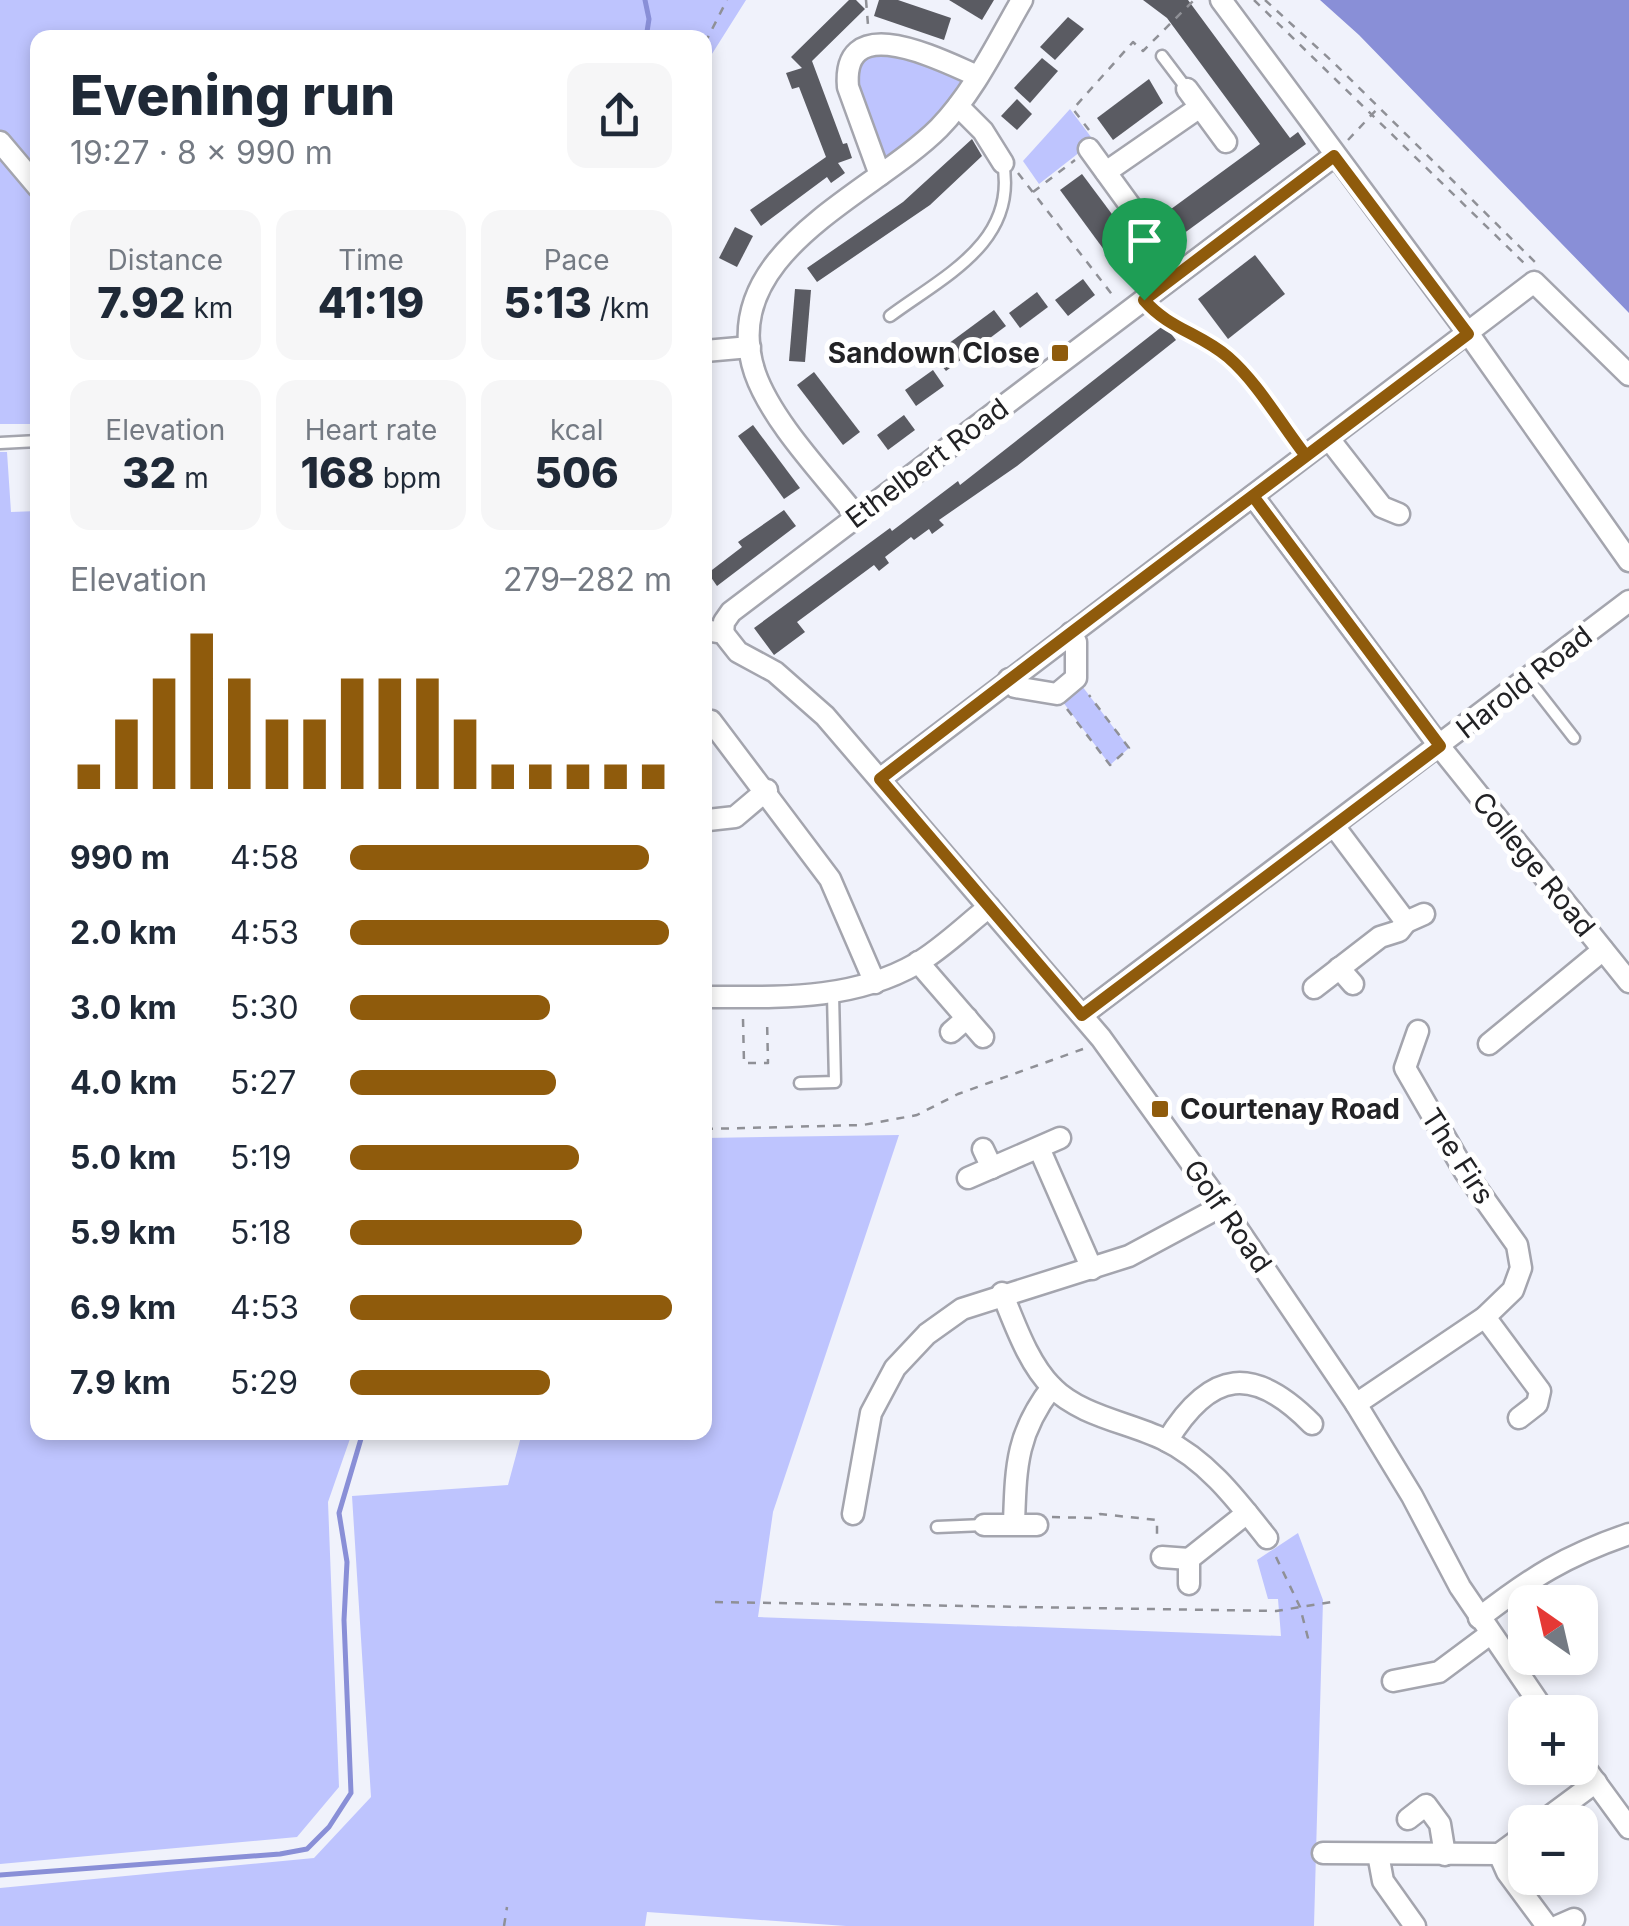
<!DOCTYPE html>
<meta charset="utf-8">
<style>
:root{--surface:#fff;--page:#f6f6f7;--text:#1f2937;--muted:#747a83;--accent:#8f5b0c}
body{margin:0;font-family:Inter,sans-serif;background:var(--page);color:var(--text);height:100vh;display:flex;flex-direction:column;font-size:38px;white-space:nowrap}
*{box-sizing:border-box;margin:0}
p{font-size:32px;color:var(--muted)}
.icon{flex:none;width:55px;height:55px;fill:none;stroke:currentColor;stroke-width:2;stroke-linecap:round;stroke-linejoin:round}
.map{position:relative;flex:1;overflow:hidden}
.sheet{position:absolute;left:30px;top:30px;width:682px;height:1410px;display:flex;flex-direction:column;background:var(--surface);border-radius:20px;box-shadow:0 5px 15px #0003}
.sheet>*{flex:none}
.needle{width:65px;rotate:326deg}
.buttons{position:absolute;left:1508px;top:1585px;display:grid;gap:20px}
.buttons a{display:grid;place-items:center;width:90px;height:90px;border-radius:20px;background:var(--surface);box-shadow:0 5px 15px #0003;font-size:50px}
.pin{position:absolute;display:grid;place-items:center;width:85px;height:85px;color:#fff;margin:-102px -42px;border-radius:50% 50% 50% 0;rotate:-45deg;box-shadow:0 0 10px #0007}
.pin .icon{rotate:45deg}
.round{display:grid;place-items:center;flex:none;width:105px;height:105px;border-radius:20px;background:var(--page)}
.summary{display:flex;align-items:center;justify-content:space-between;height:170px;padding:0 40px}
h1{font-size:55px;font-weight:800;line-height:75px}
.figures{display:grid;grid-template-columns:repeat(3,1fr);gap:15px;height:170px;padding:10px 40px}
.figures div{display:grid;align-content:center;border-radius:20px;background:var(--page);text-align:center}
.figures b{font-size:42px;font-weight:800}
.figures small{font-size:28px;font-weight:400}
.figures p{font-size:28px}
.chart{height:280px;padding:20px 40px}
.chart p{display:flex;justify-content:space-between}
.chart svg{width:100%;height:180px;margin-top:10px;stroke:var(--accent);stroke-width:6}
ul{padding:0 40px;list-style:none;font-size:32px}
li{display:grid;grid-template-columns:160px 120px 1fr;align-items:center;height:75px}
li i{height:25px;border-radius:12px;background:var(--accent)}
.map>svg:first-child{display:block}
</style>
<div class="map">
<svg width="1629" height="1926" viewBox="0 0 1629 1926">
<rect width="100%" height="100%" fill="#f0f2fb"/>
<g fill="#bec4fe">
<path d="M 0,0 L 746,0 L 705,65 L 705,38 L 38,38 L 37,180 L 0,135 Z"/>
<path d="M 866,48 L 978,76 L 880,175 L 851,64 Z"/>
<path d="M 1070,109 L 1094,141 L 1039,184 L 1023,161 Z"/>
<path d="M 0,159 L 37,204 L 37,424 L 0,424 Z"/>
<path d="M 0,452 L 7,452 L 11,512 L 38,511 L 38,1432 L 352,1433 L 328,1502 L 339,1787 L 297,1837 L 0,1864 Z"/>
<path d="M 1076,678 L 1129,748 L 1110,765 L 1057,694 Z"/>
<path d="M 899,1135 L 773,1512 L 758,1617 L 1281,1636 L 1278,1599 L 1268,1599 L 1257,1560 L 1298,1533 L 1323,1600 L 1314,1926 L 846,1926 L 647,1912 L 645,1926 L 0,1926 L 0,1888 L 314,1858 L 371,1797 L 352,1496 L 508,1485 L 522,1433 L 705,1432 L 705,1138 Z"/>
</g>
<path fill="#898fd7" d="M 1320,0 L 1629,0 L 1629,313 L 1359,35 Z"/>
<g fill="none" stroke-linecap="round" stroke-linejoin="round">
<g stroke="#898fd7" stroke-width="5">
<path d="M 645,0 L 649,19 L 646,38"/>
<path d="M 0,1875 L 280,1854 L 307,1849 L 329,1827 L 351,1793 L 344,1620 L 347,1562 L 339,1513 L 363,1432"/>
</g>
</g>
<g fill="#5a5b62">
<path d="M 849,0 L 856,0 L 865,9 L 812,61 L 843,144 L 847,143 L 852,158 L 838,163 L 845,173 L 831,183 L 827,177 L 761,226 L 750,210 L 826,157 L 799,87 L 792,89 L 786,73 L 802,68 L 791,57 Z"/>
<path d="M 879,0 L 898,0 L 951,18 L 944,40 L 874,16 Z"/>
<path d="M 949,0 L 994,0 L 982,20 Z"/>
<path d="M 1143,0 L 1188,0 L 1290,138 L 1298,132 L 1306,144 L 1183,234 L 1167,212 L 1260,144 L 1167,18 Z"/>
<path d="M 1068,17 L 1084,29 L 1055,60 L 1040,47 Z"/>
<path d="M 1042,58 L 1058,71 L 1030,103 L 1014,88 Z"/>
<path d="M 1149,79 L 1163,103 L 1113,140 L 1097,118 Z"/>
<path d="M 1017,99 L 1032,114 L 1017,130 L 1001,116 Z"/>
<path d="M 972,139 L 982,156 L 930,205 L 817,282 L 807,268 L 903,202 Z"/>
<path d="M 1082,174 L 1150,265 L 1127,281 L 1060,190 Z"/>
<path d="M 735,227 L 753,236 L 737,267 L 719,258 Z"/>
<path d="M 1255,255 L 1285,294 L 1228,339 L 1198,299 Z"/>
<path d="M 1083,279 L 1095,295 L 1068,316 L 1055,300 Z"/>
<path d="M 795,289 L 811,290 L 805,362 L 789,361 Z"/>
<path d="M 1037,292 L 1048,307 L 1020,328 L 1009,313 Z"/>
<path d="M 994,310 L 1006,326 L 946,371 L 933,355 Z"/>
<path d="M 1164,325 L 1176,340 L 1017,466 L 939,520 L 944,525 L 932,534 L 929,529 L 914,540 L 911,537 L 885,557 L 889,563 L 879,571 L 874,565 L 797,622 L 805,632 L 774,655 L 754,628 L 890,528 L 892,531 L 958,481 L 960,485 Z"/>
<path d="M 933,370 L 944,386 L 916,406 L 905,390 Z"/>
<path d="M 814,372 L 860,432 L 843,445 L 797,385 Z"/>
<path d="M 904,415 L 915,430 L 888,450 L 877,435 Z"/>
<path d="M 753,425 L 800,488 L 784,499 L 738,436 Z"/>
<path d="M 784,510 L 796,526 L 717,586 L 708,573 L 742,547 L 738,542 Z"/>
</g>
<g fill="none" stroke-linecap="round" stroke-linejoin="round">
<defs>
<g id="service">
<path d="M 1162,56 L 1187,89"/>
<path d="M 890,316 C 944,276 1018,242 1003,163"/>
<path d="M 0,443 L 38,441"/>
<path d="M 1528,679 L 1574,738"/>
<path d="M 800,1083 L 835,1082 L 833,994"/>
<path d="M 937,1527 L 984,1525"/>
</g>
<g id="minor">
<path d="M 1221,0 L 1468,333 L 1629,561"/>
<path d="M 1187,89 L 1226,142"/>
<path d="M 958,106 L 983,131 L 1003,163"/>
<path d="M 0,142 L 38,187"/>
<path d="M 1089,149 L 1179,273"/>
<path d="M 1106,172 L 1200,107"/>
<path d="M 880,175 L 848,87 C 841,7 944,62 978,76"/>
<path d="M 705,351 L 750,347"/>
<path d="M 1329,439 L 1382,507 L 1399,514"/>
<path d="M 1253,496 L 1440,747 L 1629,982"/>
<path d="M 857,517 C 825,476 772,422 755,373 C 715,253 872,195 939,128 C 974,92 997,43 1022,0"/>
<path d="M 705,630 L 723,633 L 738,652 L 775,672 L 825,716 L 1101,1038 L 1222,1206 L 1356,1404 L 1412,1496 L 1460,1587 L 1545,1712"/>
<path d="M 723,633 L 724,622 L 731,612 L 1334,156"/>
<path d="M 1009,679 L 1015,687 L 1057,694 L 1076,678 L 1076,642 L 1071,633"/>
<path d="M 711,721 L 830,879 L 875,983"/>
<path d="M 880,779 L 1534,282 L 1629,375"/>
<path d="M 708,820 L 735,817 L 767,790"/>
<path d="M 1406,922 L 1424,914"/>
<path d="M 918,962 L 983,1037"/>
<path d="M 1339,968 L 1353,984"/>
<path d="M 1314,988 L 1380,937 L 1399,931 L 1406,922 L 1334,826"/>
<path d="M 705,997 C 778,997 851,1001 916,964 C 942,949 966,925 989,907"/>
<path d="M 1082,1015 L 1629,601"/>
<path d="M 951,1032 L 967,1018"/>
<path d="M 1489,1044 L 1603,950"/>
<path d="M 1039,1148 L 1092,1269"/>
<path d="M 983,1149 L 992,1168"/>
<path d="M 968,1178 L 1060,1138"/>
<path d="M 1002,1293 C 1015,1324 1028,1363 1052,1387 C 1081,1416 1127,1422 1163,1439 C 1207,1460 1237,1500 1267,1538"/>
<path d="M 1485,1317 L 1540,1391 L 1537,1404 L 1519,1418"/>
<path d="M 1356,1404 L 1485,1317 L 1513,1290 L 1521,1268 L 1517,1245 L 1465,1172 L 1405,1068 L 1418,1031"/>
<path d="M 1167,1441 C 1211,1369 1254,1365 1312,1424"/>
<path d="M 853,1514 L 871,1413 L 895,1368 L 927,1334 L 962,1309 L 1129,1256 L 1222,1206"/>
<path d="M 1014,1523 C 1016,1466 1016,1434 1052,1387"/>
<path d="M 984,1525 L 1037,1525"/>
<path d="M 1162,1557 L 1189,1559"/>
<path d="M 1189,1584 L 1189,1559 L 1247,1513"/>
<path d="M 1479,1618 C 1532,1577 1565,1556 1629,1534"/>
<path d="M 1393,1681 L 1439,1672 L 1490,1634"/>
<path d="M 1580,1761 L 1629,1828"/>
<path d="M 1408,1819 L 1426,1805 L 1440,1824 L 1445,1855"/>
<path d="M 1542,1822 L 1596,1782"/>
<path d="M 1323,1853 L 1499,1854 L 1525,1835"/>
<path d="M 1378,1854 L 1383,1881 L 1415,1926"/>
<path d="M 1499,1854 L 1507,1872 L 1547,1926"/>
<path d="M 1558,1926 L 1574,1919"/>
</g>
</defs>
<use href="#service" stroke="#a4a5ae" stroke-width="15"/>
<use href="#minor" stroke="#a4a5ae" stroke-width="25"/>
<g stroke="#8f9096" stroke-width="2.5" stroke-dasharray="8 8" stroke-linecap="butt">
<path d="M 866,0 L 868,25"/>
<path d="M 1254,0 L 1525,264"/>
<path d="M 1265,0 L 1334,63 L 1536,263"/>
<path d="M 705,43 L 727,0"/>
<path d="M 1089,130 L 1073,109 L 1133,42 L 1143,51 L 1194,0"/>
<path d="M 1348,140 L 1379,107"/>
<path d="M 1018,173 L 1114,297"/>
<path d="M 1033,192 L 1075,160"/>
<path d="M 1158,315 L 1213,345 L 1233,361 L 1292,439"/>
<path d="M 1067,709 L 1110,765 L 1129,748 L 1089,695"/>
<path d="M 743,1019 L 744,1063 L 768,1063 L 767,1019"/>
<path d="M 705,1129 L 863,1125 L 917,1115 L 958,1094 L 1083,1049"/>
<path d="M 1052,1517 L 1092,1518 L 1100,1514 L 1157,1520 L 1157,1537"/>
<path d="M 1276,1557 L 1300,1607 L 1309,1642"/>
<path d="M 715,1602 L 1276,1611 L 1338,1601"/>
<path d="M 504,1926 L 507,1907"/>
</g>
<use href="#service" stroke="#fff" stroke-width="10"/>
<use href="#minor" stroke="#fff" stroke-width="20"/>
</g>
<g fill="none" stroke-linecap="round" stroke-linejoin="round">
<defs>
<path id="route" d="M 1144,300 C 1169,329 1200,333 1228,357 C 1258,383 1281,424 1306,456 C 1163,563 1021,670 880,779 L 1082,1015 L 1440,746 L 1253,496 L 1468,334 L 1334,156 L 1144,300"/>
</defs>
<use href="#route" stroke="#fff" stroke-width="20"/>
<use href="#route" stroke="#8f5b0c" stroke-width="12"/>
</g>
<g fill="#8f5b0c" stroke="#fff" stroke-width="4">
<rect x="1050" y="343" width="20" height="20" rx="5"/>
<rect x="1150" y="1099" width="20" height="20" rx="5"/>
</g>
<g text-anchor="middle" stroke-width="10" stroke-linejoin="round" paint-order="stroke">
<g font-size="28" font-weight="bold" fill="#222225" stroke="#fff" text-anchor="end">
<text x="1040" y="363">Sandown Close</text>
<text x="1180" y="1119" text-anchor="start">Courtenay Road</text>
</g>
<g font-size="28" fill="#222225" stroke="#fff">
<text transform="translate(927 463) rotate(-37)" y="10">Ethelbert Road</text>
<text transform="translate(1524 682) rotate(-38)" y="10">Harold Road</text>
<text transform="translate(1534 864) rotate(51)" y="10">College Road</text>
<text transform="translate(1458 1156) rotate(57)" y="10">The Firs</text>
<text transform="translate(1228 1216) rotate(55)" y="10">Golf Road</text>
</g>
</g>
</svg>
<div class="buttons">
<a><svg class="needle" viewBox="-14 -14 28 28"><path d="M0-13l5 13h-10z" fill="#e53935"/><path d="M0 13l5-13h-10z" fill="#747a83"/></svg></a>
<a>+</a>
<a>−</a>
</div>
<div class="pin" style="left:1144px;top:300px;background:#1e9e55"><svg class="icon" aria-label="arrive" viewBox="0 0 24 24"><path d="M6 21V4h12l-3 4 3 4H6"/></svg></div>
<section class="sheet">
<div class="summary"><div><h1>Evening run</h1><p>19:27 · 8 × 990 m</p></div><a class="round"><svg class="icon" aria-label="share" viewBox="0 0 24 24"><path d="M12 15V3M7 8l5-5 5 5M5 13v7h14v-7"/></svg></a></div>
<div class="figures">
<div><p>Distance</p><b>7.92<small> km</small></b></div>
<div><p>Time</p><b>41:19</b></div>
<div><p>Pace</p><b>5:13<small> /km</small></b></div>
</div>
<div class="figures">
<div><p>Elevation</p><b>32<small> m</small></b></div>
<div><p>Heart rate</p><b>168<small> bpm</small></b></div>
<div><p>kcal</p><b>506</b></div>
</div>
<div class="chart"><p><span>Elevation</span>279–282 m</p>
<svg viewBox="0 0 160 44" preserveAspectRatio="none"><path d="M5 44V38M15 44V27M25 44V17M35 44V6M45 44V17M55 44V27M65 44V27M75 44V17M85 44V17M95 44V17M105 44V27M115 44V38M125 44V38M135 44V38M145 44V38M155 44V38"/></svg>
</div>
<ul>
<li><b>990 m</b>4:58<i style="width:93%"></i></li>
<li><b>2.0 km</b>4:53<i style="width:99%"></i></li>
<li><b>3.0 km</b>5:30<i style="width:62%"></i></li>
<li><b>4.0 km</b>5:27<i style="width:64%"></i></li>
<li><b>5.0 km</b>5:19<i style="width:71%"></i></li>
<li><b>5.9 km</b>5:18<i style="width:72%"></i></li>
<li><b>6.9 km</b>4:53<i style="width:100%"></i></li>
<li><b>7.9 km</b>5:29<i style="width:62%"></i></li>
</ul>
</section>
</div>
